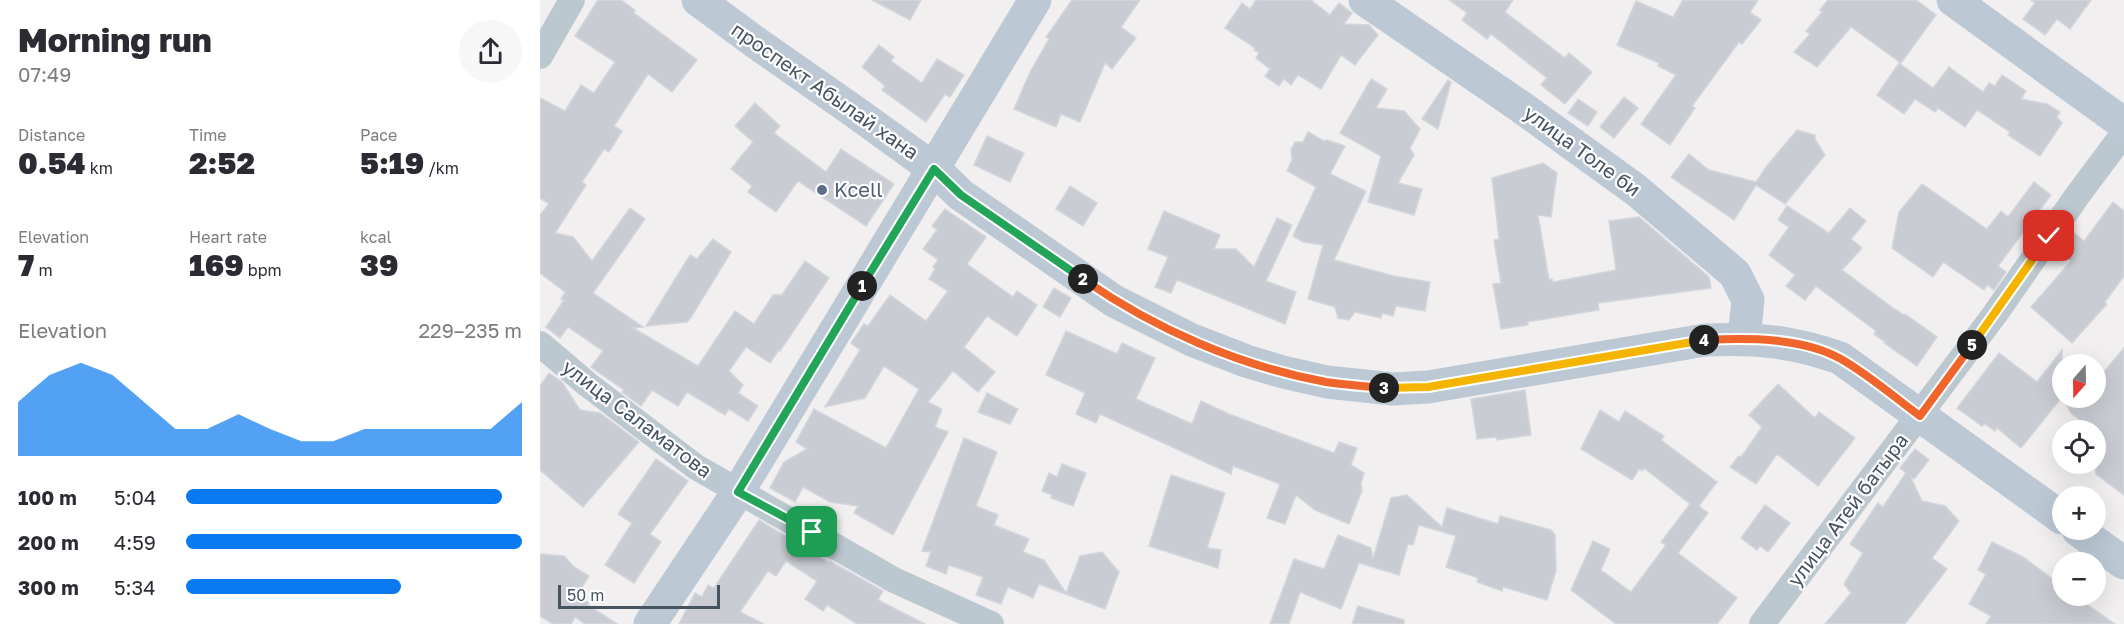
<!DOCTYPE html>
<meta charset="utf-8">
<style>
:root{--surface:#fff;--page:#f7f7f7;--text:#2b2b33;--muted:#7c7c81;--accent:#0b7af1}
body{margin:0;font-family:"Golos Text",sans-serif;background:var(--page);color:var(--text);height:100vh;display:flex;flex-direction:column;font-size:22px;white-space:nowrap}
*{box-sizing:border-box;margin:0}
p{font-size:20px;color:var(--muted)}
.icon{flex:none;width:33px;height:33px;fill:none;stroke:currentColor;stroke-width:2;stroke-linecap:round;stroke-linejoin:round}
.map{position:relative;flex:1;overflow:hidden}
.drawer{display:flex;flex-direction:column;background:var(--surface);width:540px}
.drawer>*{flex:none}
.needle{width:39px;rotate:200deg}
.controls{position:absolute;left:1512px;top:354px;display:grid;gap:12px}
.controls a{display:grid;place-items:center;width:54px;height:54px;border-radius:50%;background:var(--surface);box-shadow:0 6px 24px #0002;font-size:30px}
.scale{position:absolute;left:18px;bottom:15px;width:162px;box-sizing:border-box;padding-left:6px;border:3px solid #46545f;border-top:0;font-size:16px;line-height:21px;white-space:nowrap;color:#46545f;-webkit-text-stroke:4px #fff;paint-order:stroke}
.pin{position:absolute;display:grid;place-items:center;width:51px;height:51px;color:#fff;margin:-26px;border-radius:12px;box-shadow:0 3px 9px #0006}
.km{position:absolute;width:30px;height:30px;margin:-15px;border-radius:50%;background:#222;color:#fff;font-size:16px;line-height:30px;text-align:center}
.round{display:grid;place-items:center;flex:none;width:63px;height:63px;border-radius:32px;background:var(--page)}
.head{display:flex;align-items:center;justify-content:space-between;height:102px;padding:0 18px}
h1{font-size:33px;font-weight:800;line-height:45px}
.stats{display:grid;grid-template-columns:repeat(3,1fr);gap:9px;height:102px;padding:6px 18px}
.stats div{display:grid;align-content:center}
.stats b{font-size:30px;font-weight:800}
.stats small{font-size:16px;font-weight:400}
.stats p{font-size:16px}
.chart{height:168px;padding:12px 18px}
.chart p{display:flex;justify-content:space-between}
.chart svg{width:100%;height:108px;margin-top:6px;fill:var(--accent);opacity:.7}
ul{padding:0 18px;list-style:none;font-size:20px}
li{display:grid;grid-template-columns:96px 72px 1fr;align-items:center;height:45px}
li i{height:15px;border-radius:8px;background:var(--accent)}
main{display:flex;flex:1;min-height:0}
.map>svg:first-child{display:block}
</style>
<main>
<section class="drawer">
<div class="head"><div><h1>Morning run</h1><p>07:49</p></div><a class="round"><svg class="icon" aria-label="share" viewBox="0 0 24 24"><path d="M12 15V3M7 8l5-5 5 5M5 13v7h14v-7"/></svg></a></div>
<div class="stats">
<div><p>Distance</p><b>0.54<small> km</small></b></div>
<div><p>Time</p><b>2:52</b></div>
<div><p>Pace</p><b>5:19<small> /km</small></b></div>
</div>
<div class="stats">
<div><p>Elevation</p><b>7<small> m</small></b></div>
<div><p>Heart rate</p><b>169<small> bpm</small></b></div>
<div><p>kcal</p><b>39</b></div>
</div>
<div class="chart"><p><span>Elevation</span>229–235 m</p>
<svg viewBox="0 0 160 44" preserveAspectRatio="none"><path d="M0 44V22L10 11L20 6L30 11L40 22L50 33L60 33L70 27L80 33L90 38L100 38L110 33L120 33L130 33L140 33L150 33L160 22V44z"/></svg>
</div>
<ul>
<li><b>100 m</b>5:04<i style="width:94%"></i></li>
<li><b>200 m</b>4:59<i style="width:100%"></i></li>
<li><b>300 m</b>5:34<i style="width:64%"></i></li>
</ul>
</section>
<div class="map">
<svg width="1584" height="624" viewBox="0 0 1584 624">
<rect width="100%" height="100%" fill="#f2eff0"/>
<g fill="#c9cdd3" stroke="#d3d6dc" stroke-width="1.5">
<path d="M 58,0 L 81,0 L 95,10 L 94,13 L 157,60 L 132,92 L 108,74 L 74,126 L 82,131 L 69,152 L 64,149 L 42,182 L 46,185 L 15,233 L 33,237 L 52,261 L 90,208 L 105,219 L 53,293 L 103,327 L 93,328 L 158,366 L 195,311 L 214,324 L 233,295 L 242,295 L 265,261 L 289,278 L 240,351 L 239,350 L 230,363 L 206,347 L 189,371 L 203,385 L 198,393 L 218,406 L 208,421 L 189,409 L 185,415 L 147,392 L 138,406 L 112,390 L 101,406 L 82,392 L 84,390 L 51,367 L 63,351 L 28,327 L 20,338 L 6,327 L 24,300 L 21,299 L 25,292 L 0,273 L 0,215 L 9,204 L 0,198 L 0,98 L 25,111 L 41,85 L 54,93 L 75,62 L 35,36 Z"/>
<path d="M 332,0 L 381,0 L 370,20 Z"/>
<path d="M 532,0 L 600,0 L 581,27 L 596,38 L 572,69 L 565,63 L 540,122 L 521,114 L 516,127 L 474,109 L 490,72 L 509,39 L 506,37 Z"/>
<path d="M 716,0 L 771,0 L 790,15 L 799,3 L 812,13 L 804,24 L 829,25 L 838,35 L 815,65 L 801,55 L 781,89 L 758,75 L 751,85 L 744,79 L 739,86 L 725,76 L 730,69 L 716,58 L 719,53 L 714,50 L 715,48 L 685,28 L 702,3 L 710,9 Z"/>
<path d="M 909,0 L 973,0 L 965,12 L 1025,58 L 1029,53 L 1052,72 L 1025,104 L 1001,85 L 1007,78 L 951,34 L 947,39 L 922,20 L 927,13 Z"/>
<path d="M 1143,0 L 1218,0 L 1210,12 L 1221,20 L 1202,44 L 1199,42 L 1152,106 L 1155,108 L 1130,145 L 1101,124 L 1136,75 L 1118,66 L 1119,63 L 1077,45 L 1096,1 L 1133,17 Z"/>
<path d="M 1288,0 L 1376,0 L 1396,15 L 1361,63 L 1311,27 L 1277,67 L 1254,52 L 1270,34 L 1266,31 L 1282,12 L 1280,10 Z"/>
<path d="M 1491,0 L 1551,0 L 1530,29 L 1517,19 L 1505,35 L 1483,19 L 1495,3 Z"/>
<path d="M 339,45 L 354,57 L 351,61 L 382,83 L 397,59 L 424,75 L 410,97 L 405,94 L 386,122 L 342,90 L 345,86 L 322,67 Z"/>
<path d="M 1359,63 L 1393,88 L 1409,67 L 1443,92 L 1449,83 L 1455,86 L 1462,75 L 1486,91 L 1481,99 L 1507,104 L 1520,112 L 1517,117 L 1522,123 L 1500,156 L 1468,135 L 1470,132 L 1437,110 L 1425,127 L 1398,108 L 1395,112 L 1375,99 L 1364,114 L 1337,95 Z"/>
<path d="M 831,79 L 847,89 L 836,108 L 864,111 L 880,129 L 870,148 L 874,155 L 858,183 L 882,189 L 874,215 L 828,202 L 841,156 L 800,133 Z"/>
<path d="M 908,80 L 911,82 L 898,129 L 882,119 Z"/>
<path d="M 1084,97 L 1098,108 L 1074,138 L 1060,127 Z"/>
<path d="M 1038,99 L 1057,112 L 1048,126 L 1028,113 Z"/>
<path d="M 215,103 L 240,126 L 234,133 L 286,172 L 301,149 L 354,184 L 326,226 L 258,181 L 236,212 L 208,192 L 212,186 L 191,169 L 213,142 L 195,126 Z"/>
<path d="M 1257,130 L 1275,135 L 1275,139 L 1285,155 L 1245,204 L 1216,185 L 1194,220 L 1131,177 L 1149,154 L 1169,170 L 1216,182 L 1226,167 Z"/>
<path d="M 768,132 L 784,141 L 787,140 L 805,146 L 790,174 L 826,191 L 794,260 L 854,276 L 890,282 L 885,311 L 856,306 L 853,316 L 842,313 L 841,318 L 815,312 L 809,320 L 798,318 L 795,307 L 768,299 L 783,245 L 763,242 L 753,236 L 776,187 L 747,171 L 752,160 L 751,150 L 755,142 L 763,142 Z"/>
<path d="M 447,136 L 484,153 L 470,182 L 434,165 Z"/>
<path d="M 1003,163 L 1017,173 L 1011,217 L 998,215 L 1009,280 L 1012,279 L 1013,282 L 1076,270 L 1069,221 L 1099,217 L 1169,277 L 1171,288 L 1058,303 L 1059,310 L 987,322 L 988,325 L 961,329 L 953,284 L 961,283 L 954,240 L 959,239 L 952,178 Z"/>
<path d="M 1494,182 L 1511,195 L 1458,266 L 1466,272 L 1454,290 L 1447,285 L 1444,290 L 1403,262 L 1393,277 L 1352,248 L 1359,212 L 1382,184 L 1447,229 L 1461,211 L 1468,217 Z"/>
<path d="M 530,186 L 557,203 L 543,226 L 516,209 Z"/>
<path d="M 1573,202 L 1584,211 L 1584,276 L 1565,302 L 1567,304 L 1532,343 L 1491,307 L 1531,261 L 1518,252 L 1533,232 L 1544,241 Z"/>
<path d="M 1247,206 L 1289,233 L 1310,208 L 1326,221 L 1311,239 L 1322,248 L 1302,270 L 1353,308 L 1364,315 L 1365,314 L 1397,337 L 1377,366 L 1344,343 L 1345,342 L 1334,334 L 1336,331 L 1276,286 L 1265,300 L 1246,286 L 1255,275 L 1229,255 L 1249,227 L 1238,220 Z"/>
<path d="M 405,209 L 446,237 L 427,264 L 473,297 L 477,291 L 497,305 L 477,336 L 447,316 L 424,347 L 455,372 L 438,392 L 413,371 L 388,402 L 402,409 L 395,427 L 408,432 L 353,535 L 314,513 L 318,506 L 290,502 L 263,487 L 255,502 L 230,488 L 244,462 L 267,449 L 256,442 L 274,409 L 346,448 L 379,389 L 344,366 L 325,398 L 285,407 L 320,350 L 311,343 L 324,324 L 328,326 L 350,295 L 386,321 L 408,291 L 389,279 L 395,269 L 393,267 L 398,260 L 383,249 L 397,230 L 392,226 Z"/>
<path d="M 624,211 L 680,235 L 674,249 L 696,249 L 714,267 L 737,218 L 752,225 L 726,281 L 756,292 L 745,324 L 637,280 L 631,293 L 615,287 L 628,257 L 608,249 Z"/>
<path d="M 173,239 L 191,252 L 150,319 L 147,322 L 106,326 L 150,255 L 157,259 Z"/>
<path d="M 514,288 L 531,298 L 520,317 L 503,307 Z"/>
<path d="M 526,331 L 577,354 L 582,343 L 615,358 L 596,399 L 652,424 L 661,401 L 689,414 L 794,453 L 799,442 L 817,448 L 811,465 L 824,473 L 821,483 L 822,491 L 809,524 L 775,510 L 756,495 L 745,524 L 727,518 L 740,484 L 693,466 L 691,474 L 560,414 L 556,423 L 536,414 L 545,393 L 506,375 Z"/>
<path d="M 1584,348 L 1584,495 L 1556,474 L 1556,450 L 1563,440 L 1556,434 L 1556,430 L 1552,430 L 1531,413 L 1523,398 L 1556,398 L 1556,381 Z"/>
<path d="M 1522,350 L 1522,397 L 1481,448 L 1457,428 L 1455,431 L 1445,424 L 1442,426 L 1417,408 L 1459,353 L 1497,382 Z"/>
<path d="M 9,373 L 22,382 L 40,410 L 60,413 L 99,442 L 43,507 L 0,470 L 0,386 Z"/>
<path d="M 1238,384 L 1275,418 L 1279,412 L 1315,438 L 1278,486 L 1237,454 L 1216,484 L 1190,467 L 1198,457 L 1202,456 L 1222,427 L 1209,415 Z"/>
<path d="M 985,390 L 991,435 L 957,440 L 956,437 L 937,439 L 931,399 Z"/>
<path d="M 447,393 L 478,409 L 470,424 L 438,412 Z"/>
<path d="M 1060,410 L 1079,422 L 1085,411 L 1124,436 L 1121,440 L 1177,482 L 1159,506 L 1168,513 L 1138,553 L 1197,598 L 1177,624 L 1076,624 L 1031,590 L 1053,541 L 1070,549 L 1061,570 L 1091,592 L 1126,545 L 1121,542 L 1150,504 L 1104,468 L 1102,471 L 1099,469 L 1092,480 L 1041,449 Z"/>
<path d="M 424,438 L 457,452 L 436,506 L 458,515 L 454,525 L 489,539 L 483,552 L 504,560 L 526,593 L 540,556 L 562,552 L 579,572 L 565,609 L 499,584 L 493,598 L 468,587 L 461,604 L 436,595 L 443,577 L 409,565 L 406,574 L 386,566 L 391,552 L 382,551 Z"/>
<path d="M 1375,449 L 1389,460 L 1374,479 L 1370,476 L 1382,501 L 1405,506 L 1419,521 L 1392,558 L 1407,569 L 1365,624 L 1285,624 L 1311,593 L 1304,584 L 1323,553 L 1310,544 L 1338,503 L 1343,507 L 1366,473 L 1360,468 Z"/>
<path d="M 116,459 L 148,481 L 110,534 L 121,542 L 94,583 L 65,565 L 92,523 L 78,514 Z"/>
<path d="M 522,464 L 546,473 L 533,506 L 511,498 L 512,495 L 502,491 L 509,473 L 517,477 Z"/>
<path d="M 631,475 L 685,493 L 667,548 L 681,550 L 678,568 L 609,546 Z"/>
<path d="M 867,495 L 902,527 L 907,508 L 958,524 L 960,516 L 1011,530 L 1015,535 L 1016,571 L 1007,600 L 963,587 L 962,591 L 937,582 L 938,578 L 906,567 L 916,536 L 879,525 L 873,545 L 868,544 L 859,575 L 819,563 L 801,609 L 760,592 L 749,624 L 730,624 L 754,559 L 784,569 L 798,535 L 831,548 L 833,559 L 851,498 Z"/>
<path d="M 1225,505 L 1250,523 L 1228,552 L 1220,546 L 1217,550 L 1201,538 Z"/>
<path d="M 219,520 L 289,563 L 290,561 L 343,591 L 338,600 L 385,624 L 317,624 L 287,605 L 283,611 L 265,599 L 277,581 L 246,561 L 236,576 L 228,571 L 200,612 L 224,624 L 139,624 L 155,593 L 162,597 L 168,585 L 174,588 Z"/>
<path d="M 1452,542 L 1483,557 L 1522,586 L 1522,596 L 1549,596 L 1545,603 L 1575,624 L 1446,624 L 1451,616 L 1429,604 L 1446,574 L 1438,570 Z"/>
<path d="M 0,554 L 24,556 L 34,567 L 49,576 L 37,595 L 49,603 L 48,605 L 77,624 L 45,624 L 35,617 L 31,624 L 13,624 L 0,616 Z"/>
<path d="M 818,606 L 864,620 L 864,624 L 812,624 Z"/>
</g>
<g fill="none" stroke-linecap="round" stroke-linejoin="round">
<g stroke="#bcc8d0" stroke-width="26">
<path d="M 0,56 L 32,0"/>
<path d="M 0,344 L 47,384 L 156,467 L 354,580 L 451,624"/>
<path d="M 1222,624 L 1455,314 L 1537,196 L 1584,133"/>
</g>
<g stroke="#bcc9d5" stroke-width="33">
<path d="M 158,0 L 215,42 L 315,112 L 394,169 L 421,195 L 574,301 L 652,340 L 706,361 L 743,372 L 787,382 L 853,389 L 888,387 L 1165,340 C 1216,338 1251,341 1300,358 L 1522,518"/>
<path d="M 825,0 L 981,107 L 1096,190 L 1195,274 L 1208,300 L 1204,338"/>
<path d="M 1413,0 L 1584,124"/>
<path d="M 1538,530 L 1584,563"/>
<path d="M 110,624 L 198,492 L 495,0"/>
</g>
</g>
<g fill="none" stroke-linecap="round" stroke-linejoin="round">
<defs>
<path id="split-1" d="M 272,532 L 198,492 L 322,286"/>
<path id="split-2" d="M 322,286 L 394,169 L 421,195 L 543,279"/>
<path id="split-3" d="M 543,279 C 615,329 699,366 786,382 C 805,385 825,386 844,388"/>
<path id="split-4" d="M 844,388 L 888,387 L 1164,340"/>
<path id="split-5" d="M 1164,340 C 1207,338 1262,337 1301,359 C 1329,375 1354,397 1380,416 L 1432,345"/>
<path id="split-6" d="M 1432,345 L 1509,236"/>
</defs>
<use href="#split-1" stroke="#fff" stroke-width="12"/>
<use href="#split-2" stroke="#fff" stroke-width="12"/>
<use href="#split-3" stroke="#fff" stroke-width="12"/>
<use href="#split-4" stroke="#fff" stroke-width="12"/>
<use href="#split-5" stroke="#fff" stroke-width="12"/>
<use href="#split-6" stroke="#fff" stroke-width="12"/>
<use href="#split-1" stroke="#22a559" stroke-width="8"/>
<use href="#split-2" stroke="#22a559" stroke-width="8"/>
<use href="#split-3" stroke="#f0652b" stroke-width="8"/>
<use href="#split-4" stroke="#f5b400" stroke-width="8"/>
<use href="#split-5" stroke="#f0652b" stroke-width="8"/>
<use href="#split-6" stroke="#f5b400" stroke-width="8"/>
</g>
<circle fill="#5c6f8a" stroke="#fff" stroke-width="2" cx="282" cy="190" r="6"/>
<g text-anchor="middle" stroke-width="4.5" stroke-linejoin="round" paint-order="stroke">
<g font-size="20" fill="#46545f" stroke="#fff">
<text transform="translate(285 91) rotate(35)" y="7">проспект Абылай хана</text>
<text transform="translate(1042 151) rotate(36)" y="7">улица Толе би</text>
<text transform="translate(97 419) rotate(37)" y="7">улица Саламатова</text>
<text transform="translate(1308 510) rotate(-53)" y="7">улица Атей батыра</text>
</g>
<g font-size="20" fill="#4e5e75" stroke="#fff" text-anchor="start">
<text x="294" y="197">Kcell</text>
</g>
</g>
</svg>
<div class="controls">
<a><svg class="needle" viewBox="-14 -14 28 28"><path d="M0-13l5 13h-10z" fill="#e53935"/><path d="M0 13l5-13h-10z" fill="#7c7c81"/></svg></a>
<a><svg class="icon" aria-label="locate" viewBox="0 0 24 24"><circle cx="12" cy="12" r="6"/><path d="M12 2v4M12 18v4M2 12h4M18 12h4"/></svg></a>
<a>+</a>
<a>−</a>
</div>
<div class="scale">50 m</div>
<div class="pin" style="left:272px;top:532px;background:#1e9e55"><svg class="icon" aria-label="arrive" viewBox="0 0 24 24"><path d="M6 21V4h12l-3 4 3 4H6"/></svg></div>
<div class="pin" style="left:1509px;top:236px;background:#d93025"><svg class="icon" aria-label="check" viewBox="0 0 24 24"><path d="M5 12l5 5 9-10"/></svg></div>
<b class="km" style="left:322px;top:286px">1</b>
<b class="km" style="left:543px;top:279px">2</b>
<b class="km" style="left:844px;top:388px">3</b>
<b class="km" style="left:1164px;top:340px">4</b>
<b class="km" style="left:1432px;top:345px">5</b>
</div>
</main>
